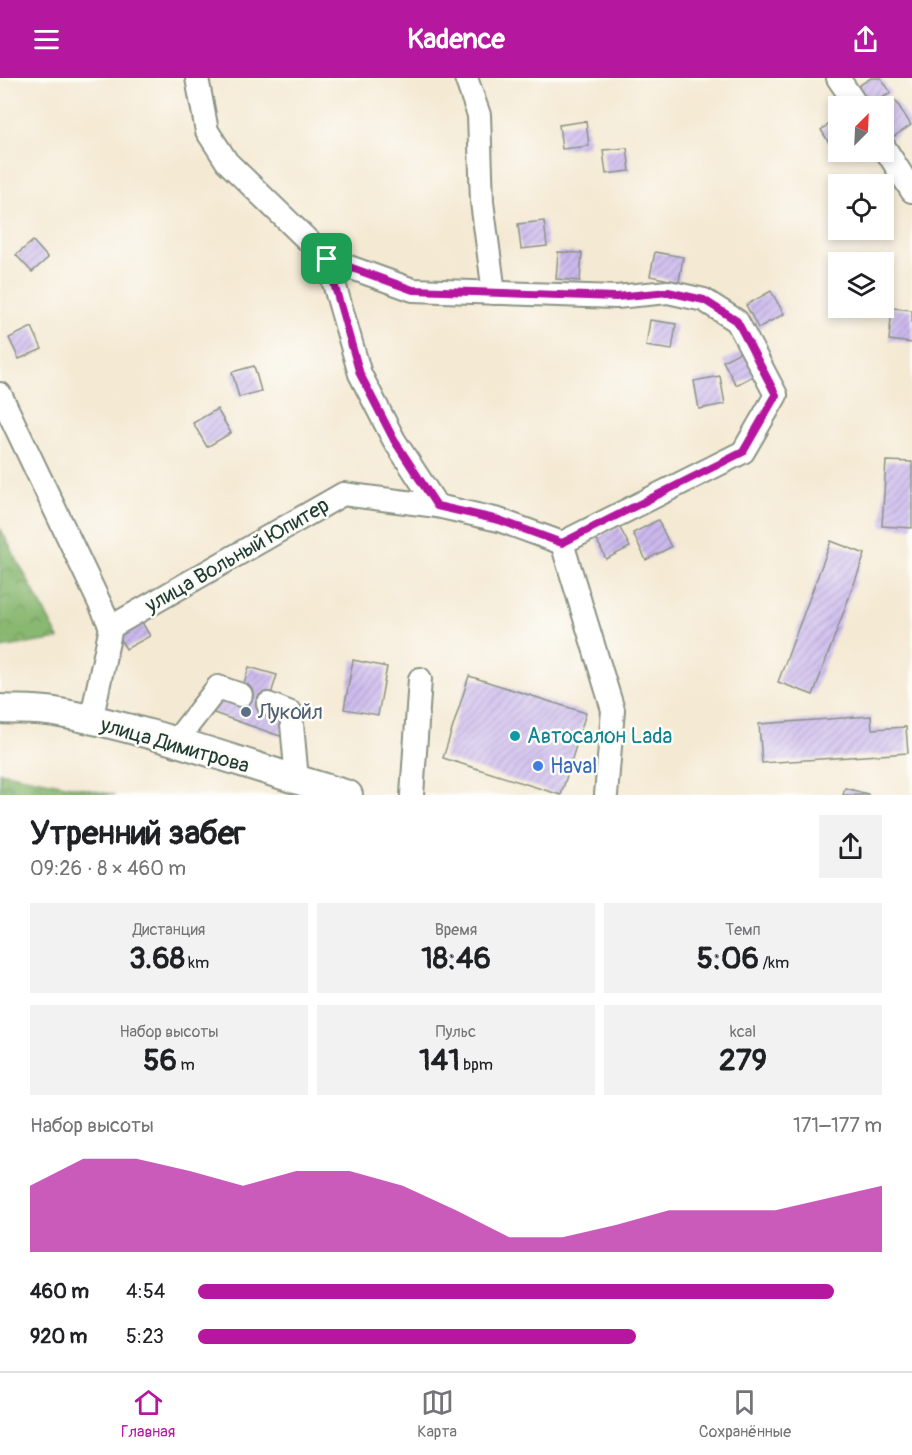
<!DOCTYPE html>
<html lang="ru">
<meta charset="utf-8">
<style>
:root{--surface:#fff;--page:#f2f2f2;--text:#202124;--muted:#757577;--line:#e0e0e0;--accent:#b5179e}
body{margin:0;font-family:Pangolin,sans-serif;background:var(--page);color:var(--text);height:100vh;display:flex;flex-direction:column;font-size:22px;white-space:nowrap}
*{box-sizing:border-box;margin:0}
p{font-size:20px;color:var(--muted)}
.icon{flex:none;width:33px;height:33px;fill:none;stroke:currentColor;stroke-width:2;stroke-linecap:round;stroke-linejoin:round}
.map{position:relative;height:717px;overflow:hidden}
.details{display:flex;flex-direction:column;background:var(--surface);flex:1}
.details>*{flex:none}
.needle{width:39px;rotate:24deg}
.controls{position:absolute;left:828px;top:18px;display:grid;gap:12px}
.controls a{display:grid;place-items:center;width:66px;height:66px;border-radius:0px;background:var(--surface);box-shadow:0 3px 9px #0003;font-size:30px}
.pin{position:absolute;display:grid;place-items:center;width:51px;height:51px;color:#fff;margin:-26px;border-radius:12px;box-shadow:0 3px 9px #0006}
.round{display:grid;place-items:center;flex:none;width:63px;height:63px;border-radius:0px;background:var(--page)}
.headline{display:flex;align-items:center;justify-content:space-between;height:102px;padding:0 30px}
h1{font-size:33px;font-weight:800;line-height:45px}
.figures{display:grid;grid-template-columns:repeat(3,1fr);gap:9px;height:102px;padding:6px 30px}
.figures div{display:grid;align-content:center;border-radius:0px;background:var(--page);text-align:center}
.figures b{font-size:30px;font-weight:800}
.figures small{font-size:16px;font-weight:400}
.figures p{font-size:16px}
.chart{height:168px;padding:12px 30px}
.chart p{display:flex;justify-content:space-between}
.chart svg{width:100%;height:108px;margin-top:6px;fill:var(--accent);opacity:.7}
ul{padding:0 30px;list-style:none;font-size:20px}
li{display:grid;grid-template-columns:96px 72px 1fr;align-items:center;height:45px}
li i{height:15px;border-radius:8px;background:var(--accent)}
header{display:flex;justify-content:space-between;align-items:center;height:78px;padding:0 30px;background:var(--accent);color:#fff;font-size:27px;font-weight:800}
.tab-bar{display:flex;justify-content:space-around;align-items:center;height:84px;border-top:2px solid var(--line);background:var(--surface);font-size:16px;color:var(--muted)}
.tab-bar a{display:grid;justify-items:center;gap:3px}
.tab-bar .on{color:var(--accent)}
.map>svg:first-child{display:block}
</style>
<header><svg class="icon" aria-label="menu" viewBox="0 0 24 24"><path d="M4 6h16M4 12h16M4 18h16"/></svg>Kadence<svg class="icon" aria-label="share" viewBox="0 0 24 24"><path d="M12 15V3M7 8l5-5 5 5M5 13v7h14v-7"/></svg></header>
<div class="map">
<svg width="912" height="717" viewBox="0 0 912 717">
<defs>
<pattern id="forest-crowns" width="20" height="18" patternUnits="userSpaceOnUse" patternTransform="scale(1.5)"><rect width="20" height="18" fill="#89b871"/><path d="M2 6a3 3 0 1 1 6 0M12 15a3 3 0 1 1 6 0" fill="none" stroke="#6f975e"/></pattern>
<pattern id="building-hatch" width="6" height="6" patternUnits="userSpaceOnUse" patternTransform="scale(1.5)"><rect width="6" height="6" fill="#ccb9ee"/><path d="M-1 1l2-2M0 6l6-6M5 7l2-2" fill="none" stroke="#a598c2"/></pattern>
</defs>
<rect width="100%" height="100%" fill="#fdfcf7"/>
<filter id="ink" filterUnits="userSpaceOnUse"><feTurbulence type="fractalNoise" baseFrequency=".0167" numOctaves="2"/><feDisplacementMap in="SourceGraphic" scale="12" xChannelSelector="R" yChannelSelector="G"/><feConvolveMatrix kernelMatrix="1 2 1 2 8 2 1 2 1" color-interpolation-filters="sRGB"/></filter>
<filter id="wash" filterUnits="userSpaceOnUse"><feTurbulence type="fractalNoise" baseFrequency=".008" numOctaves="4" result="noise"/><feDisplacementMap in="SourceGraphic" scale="24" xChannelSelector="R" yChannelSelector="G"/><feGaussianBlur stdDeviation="1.35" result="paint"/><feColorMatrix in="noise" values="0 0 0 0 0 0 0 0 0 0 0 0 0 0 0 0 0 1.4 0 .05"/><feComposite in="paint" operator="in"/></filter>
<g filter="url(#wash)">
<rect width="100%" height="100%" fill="#f4e9d3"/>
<g fill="url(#forest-crowns)" stroke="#547a52" stroke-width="1.5">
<path d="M 0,450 L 59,561 L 0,570 Z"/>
<path d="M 0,694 L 115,717 L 0,717 Z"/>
</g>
<g id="blocks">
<g fill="url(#building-hatch)">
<path d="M 871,0 L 881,0 L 891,15 L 867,28 L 855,10 Z"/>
<path d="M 895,22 L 911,47 L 887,63 L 884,58 L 884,30 Z"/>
<path d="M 838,40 L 838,71 L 835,74 L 821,52 Z"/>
<path d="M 586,43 L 589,68 L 562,71 L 559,47 Z"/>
<path d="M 627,70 L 630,93 L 606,96 L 603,72 Z"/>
<path d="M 544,143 L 547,168 L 521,171 L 518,146 Z"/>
<path d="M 33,163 L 48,180 L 32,194 L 16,177 Z"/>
<path d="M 558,174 L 582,175 L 580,203 L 556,201 Z"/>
<path d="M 655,174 L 683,179 L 679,204 L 650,198 Z"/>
<path d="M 771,213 L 784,236 L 758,250 L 746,227 Z"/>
<path d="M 892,230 L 912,232 L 912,265 L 889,262 Z"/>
<path d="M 650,242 L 676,246 L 672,272 L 646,268 Z"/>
<path d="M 32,249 L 42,271 L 19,281 L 9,260 Z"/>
<path d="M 746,271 L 759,295 L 736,307 L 723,283 Z"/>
<path d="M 254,288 L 261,313 L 239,319 L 232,294 Z"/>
<path d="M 720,298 L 725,326 L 699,331 L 694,303 Z"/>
<path d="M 217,331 L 231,355 L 207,369 L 193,345 Z"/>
<path d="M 886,383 L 912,384 L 912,450 L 882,448 Z"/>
<path d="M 658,442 L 671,469 L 646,482 L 633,455 Z"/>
<path d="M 619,448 L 630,469 L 606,481 L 596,460 Z"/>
<path d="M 831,463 L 865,476 L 813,617 L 778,604 Z"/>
<path d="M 139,539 L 150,558 L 126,571 L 115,552 Z"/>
<path d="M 353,582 L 387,589 L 378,637 L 344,631 Z"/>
<path d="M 249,589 L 277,597 L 267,629 L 287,636 L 280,658 L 211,634 L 218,614 L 239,621 Z"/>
<path d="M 469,598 L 586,635 L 561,717 L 443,680 Z"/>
<path d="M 871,638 L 872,651 L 906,649 L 908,675 L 762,685 L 759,646 Z"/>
<path d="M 845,710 L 868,716 L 868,717 L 843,717 Z"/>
</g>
</g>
</g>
<g filter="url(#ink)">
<use href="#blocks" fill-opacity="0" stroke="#8a9384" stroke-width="1.5"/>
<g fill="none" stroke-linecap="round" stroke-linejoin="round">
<defs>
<g id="minor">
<path d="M 197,0 L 207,53 L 227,84 L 327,181 L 413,212 L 616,219 L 668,214 L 704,222 L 737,243 L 776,317 L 743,374 L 562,465 L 613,632 L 606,717"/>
<path d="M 466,0 L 479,37 L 482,124 L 494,215"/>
<path d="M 838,0 L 857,28"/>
<path d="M 884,69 L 912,113"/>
<path d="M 327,181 L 360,296 L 394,362 L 437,428 L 499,442 L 562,465"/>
<path d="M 0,316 L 111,549"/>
<path d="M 268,626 L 291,635 L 297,702"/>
<path d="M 91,643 L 111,549 L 343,416 L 437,428"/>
<path d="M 175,664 L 218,609 L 241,617"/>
<path d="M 412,717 L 420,601"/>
</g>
<path id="major" d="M 0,631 C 18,632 38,631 55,634 C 155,652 251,689 348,717"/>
</defs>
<use href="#minor" stroke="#8a9384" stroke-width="26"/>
<use href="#major" stroke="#8a9384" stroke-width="32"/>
<use href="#minor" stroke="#fff" stroke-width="22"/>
<use href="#major" stroke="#fff" stroke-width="28"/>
</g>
</g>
<g fill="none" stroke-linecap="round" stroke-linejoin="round" filter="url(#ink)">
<defs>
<path id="route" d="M 327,181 L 413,212 L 616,219 L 668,214 L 704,222 L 737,243 L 776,317 L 743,374 L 562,465 L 499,442 L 437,428 L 394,362 L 360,296 Z"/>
</defs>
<use href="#route" stroke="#fff" stroke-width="12"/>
<use href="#route" stroke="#b5179e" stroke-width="8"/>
</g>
<circle fill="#5c6f8a" stroke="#fdfcf7" stroke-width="2" cx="246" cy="634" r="6"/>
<circle fill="#0f9aa8" stroke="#fdfcf7" stroke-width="2" cx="515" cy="658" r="6"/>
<circle fill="#3f7fe0" stroke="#fdfcf7" stroke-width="2" cx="538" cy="688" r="6"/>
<g text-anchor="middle" stroke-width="5" stroke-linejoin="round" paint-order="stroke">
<g font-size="21" fill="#1f3d34" stroke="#fdfcf7">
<text transform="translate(237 477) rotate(-30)" y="7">улица Вольный Юпитер</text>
<text transform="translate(175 667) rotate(16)" y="7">улица Димитрова</text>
</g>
<g font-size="21" fill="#4e5e75" stroke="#fdfcf7" text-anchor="start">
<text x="258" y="641">Лукойл</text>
</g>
<g font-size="21" fill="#0d838f" stroke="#fdfcf7" text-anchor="start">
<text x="527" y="665">Автосалон Lada</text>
</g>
<g font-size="21" fill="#366cbe" stroke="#fdfcf7" text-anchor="start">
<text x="550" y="695">Haval</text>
</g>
</g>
</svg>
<div class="controls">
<a><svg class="needle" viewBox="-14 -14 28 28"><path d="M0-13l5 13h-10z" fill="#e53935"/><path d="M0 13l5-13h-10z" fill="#757577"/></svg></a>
<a><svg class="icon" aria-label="locate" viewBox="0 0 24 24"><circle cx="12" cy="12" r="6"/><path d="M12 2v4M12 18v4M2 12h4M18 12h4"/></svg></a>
<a><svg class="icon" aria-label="layers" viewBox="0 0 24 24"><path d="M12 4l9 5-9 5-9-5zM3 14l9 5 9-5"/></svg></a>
</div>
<div class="pin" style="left:327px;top:181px;background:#1e9e55"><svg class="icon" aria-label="arrive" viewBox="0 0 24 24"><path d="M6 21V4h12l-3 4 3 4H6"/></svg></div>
</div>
<section class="details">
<div class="headline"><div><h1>Утренний забег</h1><p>09:26 · 8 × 460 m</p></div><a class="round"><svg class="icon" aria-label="share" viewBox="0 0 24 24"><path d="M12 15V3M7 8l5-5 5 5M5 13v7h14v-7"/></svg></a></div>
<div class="figures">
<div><p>Дистанция</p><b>3.68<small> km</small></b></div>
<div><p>Время</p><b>18:46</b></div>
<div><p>Темп</p><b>5:06<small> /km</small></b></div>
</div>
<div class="figures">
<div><p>Набор высоты</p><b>56<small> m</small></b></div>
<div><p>Пульс</p><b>141<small> bpm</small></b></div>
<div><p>kcal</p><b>279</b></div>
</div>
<div class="chart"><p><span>Набор высоты</span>171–177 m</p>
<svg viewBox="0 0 160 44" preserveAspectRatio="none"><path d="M0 44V17L10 6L20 6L30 11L40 17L50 11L60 11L70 17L80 27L90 38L100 38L110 33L120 27L130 27L140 27L150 22L160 17V44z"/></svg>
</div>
<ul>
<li><b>460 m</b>4:54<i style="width:93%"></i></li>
<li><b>920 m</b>5:23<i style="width:64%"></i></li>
</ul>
</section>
<nav class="tab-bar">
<a class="on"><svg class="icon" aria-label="home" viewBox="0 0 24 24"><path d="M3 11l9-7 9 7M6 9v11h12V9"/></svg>Главная</a>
<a><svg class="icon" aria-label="map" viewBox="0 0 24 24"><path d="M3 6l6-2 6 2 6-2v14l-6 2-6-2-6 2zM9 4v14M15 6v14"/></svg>Карта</a>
<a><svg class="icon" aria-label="saved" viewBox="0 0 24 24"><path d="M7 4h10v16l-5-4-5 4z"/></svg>Сохранённые</a>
</nav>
